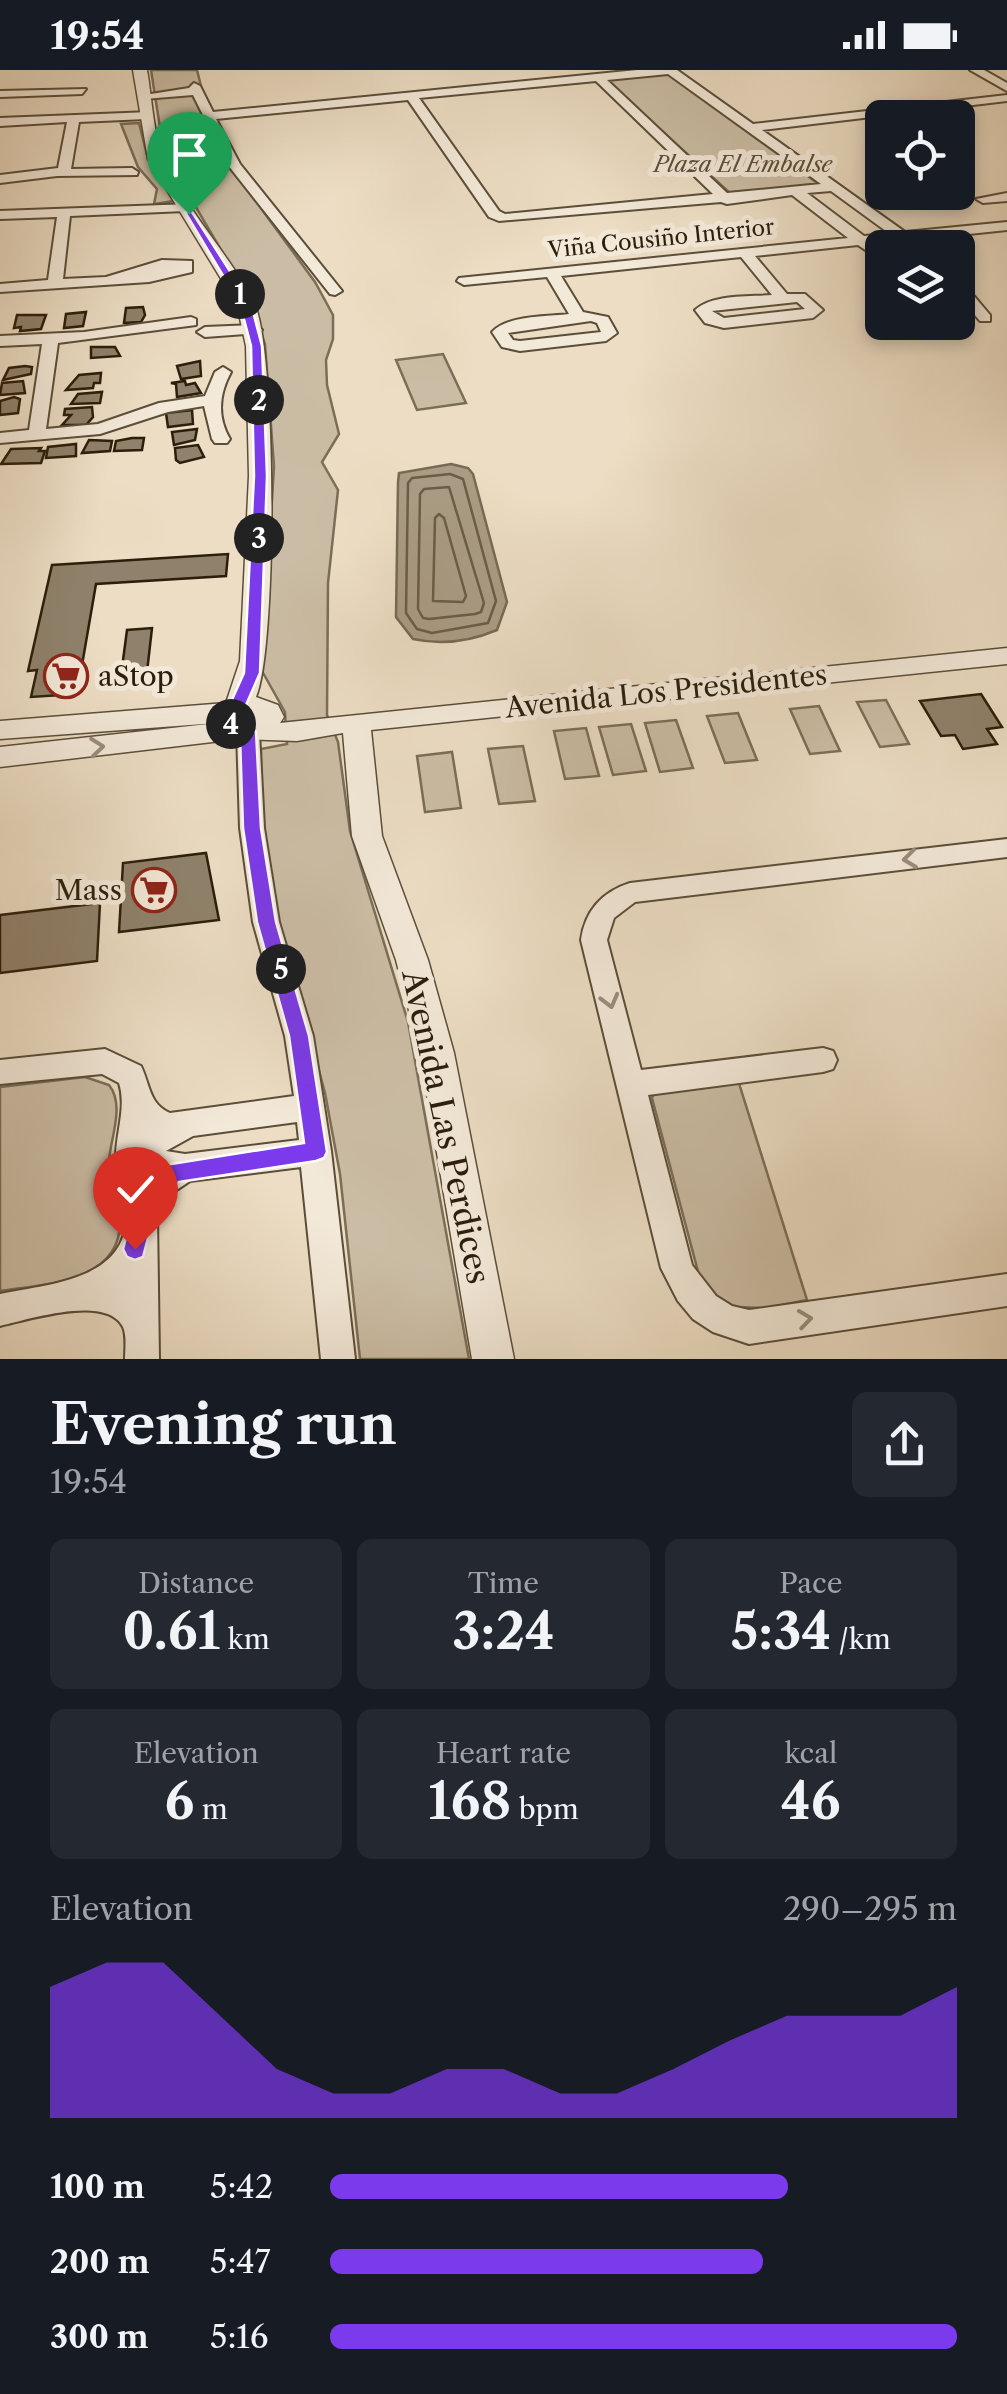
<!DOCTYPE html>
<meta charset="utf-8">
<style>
:root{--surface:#171b24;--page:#242831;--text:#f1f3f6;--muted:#9ea1a6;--accent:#7c3aed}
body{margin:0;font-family:"Libre Caslon Text",serif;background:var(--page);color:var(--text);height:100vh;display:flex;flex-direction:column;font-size:38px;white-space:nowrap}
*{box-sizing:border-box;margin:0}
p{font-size:32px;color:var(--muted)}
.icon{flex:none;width:55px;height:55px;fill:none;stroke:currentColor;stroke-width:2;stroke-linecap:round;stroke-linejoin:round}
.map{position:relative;height:1289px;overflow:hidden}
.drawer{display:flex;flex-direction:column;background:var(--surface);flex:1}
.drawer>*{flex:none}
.controls{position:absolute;left:865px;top:30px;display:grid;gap:20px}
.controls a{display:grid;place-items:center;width:110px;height:110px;border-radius:15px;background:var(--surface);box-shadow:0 5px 15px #0003;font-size:50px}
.pin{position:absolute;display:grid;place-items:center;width:85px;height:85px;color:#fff;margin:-102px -42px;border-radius:50% 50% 50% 0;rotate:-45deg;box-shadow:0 0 10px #0007}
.pin .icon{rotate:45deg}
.km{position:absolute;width:50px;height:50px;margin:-25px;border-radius:50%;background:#222;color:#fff;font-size:28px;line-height:50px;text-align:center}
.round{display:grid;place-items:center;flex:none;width:105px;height:105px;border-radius:15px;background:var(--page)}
.head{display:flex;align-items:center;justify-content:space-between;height:170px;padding:0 50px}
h1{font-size:55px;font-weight:800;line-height:75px}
.metrics{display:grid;grid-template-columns:repeat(3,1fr);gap:15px;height:170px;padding:10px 50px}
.metrics div{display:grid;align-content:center;border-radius:15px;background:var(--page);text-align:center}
.metrics b{font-size:50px;font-weight:800}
.metrics small{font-size:28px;font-weight:400}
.metrics p{font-size:28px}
.chart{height:280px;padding:20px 50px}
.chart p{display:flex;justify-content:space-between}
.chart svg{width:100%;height:180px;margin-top:10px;fill:var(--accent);opacity:.7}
ul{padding:0 50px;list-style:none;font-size:32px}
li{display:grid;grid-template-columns:160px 120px 1fr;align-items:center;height:75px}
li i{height:25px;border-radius:12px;background:var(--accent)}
.status{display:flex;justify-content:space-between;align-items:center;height:70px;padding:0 50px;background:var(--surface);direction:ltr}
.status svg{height:28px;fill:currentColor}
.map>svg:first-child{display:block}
</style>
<div class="status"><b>19:54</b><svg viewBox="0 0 49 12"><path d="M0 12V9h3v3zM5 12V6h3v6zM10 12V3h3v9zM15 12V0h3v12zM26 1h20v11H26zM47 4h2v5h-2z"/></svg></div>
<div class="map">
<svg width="1007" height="1289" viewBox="0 0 1007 1289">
<rect width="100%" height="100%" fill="#ecddc4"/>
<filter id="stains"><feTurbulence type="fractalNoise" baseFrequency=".002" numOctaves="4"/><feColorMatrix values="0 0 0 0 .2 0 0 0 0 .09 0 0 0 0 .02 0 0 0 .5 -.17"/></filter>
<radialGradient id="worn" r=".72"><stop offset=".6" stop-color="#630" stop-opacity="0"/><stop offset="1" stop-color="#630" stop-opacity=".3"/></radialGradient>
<g fill="#cbbda5" stroke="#7b6e58" stroke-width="2.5">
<path d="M 151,0 L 197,0 L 216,77 L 315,212 L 333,245 L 333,269 L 326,290 L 327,315 L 339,364 L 322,392 L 338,420 L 328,513 L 327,645 L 338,672 L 350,761 L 408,952 L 469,1289 L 360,1289 L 340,1104 L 325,1023 L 278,849 L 262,774 L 261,679 L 287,674 L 285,642 L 262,601 L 274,396 L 265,274 L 247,224 L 164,83 Z"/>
<path d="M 668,3 L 820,115 L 732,125 L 606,10 Z"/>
<path d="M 139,53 L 148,89 L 174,131 L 154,134 L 157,119 L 138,97 L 121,54 Z"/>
<path d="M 443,284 L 466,333 L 417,340 L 396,290 Z"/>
<path d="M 886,630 L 909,674 L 880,677 L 857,632 Z"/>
<path d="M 819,636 L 840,681 L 810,684 L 790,639 Z"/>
<path d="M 738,643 L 757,690 L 725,693 L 707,646 Z"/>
<path d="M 676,650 L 693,698 L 660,702 L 645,653 Z"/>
<path d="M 631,654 L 646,701 L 613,705 L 599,657 Z"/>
<path d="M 586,658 L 599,706 L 565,709 L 554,661 Z"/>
<path d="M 523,676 L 535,731 L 499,734 L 488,679 Z"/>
<path d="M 452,682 L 461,738 L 425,742 L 417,686 Z"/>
<path d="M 85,1007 L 109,1015 C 125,1035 111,1066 109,1090 C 106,1111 119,1129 120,1150 C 122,1213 44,1214 0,1221 L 0,1017 Z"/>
<path d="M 737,1007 L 807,1230 L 766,1238 L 734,1237 L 714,1227 L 700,1209 L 652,1028 L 654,1023 Z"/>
</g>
<path fill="#aa9c85" stroke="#776a54" stroke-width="2.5" d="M 451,394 L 468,398 L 473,404 L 507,532 L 497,560 C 471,571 441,575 413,569 L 396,547 L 398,412 L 399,403 Z"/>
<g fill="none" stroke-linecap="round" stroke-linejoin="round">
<g stroke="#6a5d48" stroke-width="2.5">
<path d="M 450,404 L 463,409 L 496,531 L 488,553 L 432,563 L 417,559 L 406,543 L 408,413 L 412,408 Z"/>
<path d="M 449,417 L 484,533 L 481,542 L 475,544 L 429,549 L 423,548 L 418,539 L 420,424 L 424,419 Z"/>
<path d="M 439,444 L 444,448 L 466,526 L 463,532 L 433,531 L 435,448 Z"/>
</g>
</g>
<g fill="#8f816b" stroke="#2b1e0b" stroke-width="2.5">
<path d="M 143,237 L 145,245 L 141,252 L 124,253 L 126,238 Z"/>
<path d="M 86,242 L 83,256 L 64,258 L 66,244 Z"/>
<path d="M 17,245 L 46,245 L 41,259 L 20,261 L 21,257 L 14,258 Z"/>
<path d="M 91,277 L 115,277 L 120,286 L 91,288 Z"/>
<path d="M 200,291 L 201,306 L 181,309 L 177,296 Z"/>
<path d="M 25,296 L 32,297 L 31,304 L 3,310 L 9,298 Z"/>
<path d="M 101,303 L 100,313 L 94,313 L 93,318 L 66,320 L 79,305 Z"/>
<path d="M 23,311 L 25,323 L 0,325 L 2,313 Z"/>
<path d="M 185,311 L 186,315 L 195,313 L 201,323 L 177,327 L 176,314 L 171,313 Z"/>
<path d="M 102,322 L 100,333 L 71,334 L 78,324 Z"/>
<path d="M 14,327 L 20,329 L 18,343 L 0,345 L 0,331 Z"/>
<path d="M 92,337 L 93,347 L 86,355 L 62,355 L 71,345 L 64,345 L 65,339 Z"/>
<path d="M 192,340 L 193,354 L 168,357 L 166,343 Z"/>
<path d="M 197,359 L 195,370 L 174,375 L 172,362 Z"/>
<path d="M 132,368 L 144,368 L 142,380 L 114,381 L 116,371 Z"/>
<path d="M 89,370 L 112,371 L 110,381 L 82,383 Z"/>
<path d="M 76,374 L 76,386 L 46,388 L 48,377 Z"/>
<path d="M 198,375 L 204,387 L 180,393 L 176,390 L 175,378 Z"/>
<path d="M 41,378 L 39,381 L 45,381 L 41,393 L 1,394 L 11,379 Z"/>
<path d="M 228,484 L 226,506 L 96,514 L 77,624 L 31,627 L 37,600 L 28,601 L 52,495 Z"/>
<path d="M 152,558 L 146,611 L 120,613 L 127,560 Z"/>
<path d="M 981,624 L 1002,657 L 987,659 L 997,674 L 963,679 L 955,665 L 941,666 L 920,631 Z"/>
<path d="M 206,783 L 219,850 L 119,862 L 123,793 Z"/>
<path d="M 100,833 L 97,891 L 0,903 L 0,845 Z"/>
</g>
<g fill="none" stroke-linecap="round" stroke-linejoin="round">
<defs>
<g id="minor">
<path d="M 637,0 L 677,0 L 753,54 L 1007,25 L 1007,31 L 762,60 L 905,162 L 1007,152 L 1007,160 L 874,174 L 882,180 L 882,191 L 858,175 L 755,186 L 787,224 L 805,224 L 823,240 L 813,248 L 724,258 L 705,253 L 695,240 C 713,224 748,227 772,225 L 741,187 L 561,206 L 583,242 L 608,247 L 617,263 L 606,271 L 520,281 L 502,277 L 492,262 C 508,245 546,247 569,244 L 547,207 L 464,215 L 457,211 L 459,208 L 848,168 L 792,125 L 727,134 L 721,132 L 499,151 L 489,147 L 408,30 L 216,49 L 240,94 L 342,221 L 335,225 L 330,224 L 228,95 L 193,25 L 144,29 L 138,26 L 189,18 L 194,13 L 200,16 L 213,42 ZM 668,4 L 821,114 L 727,123 L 607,10 ZM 596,11 L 713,124 L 505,144 L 499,141 L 419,28 ZM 831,121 L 890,164 L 864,166 L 807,123 ZM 797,232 L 805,239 L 724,248 L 712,241 ZM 591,251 L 597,253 L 601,262 L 520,271 L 513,270 L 508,263 Z"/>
<path d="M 970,0 L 984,0 L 1007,13 L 1007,21 Z"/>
<path d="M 86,19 L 82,24 L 0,27 L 0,21 Z"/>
<path d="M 150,42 L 152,45 L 146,49 L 79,52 L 71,99 L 132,98 L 138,102 L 137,105 L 57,106 L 0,113 L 0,105 L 58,98 L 67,52 L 0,56 L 0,48 Z"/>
<path d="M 1007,123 L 1007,131 L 983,133 L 976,129 Z"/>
<path d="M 190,134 L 190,140 L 185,141 L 70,146 L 63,209 L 106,207 L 162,190 L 192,191 L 192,202 L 149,212 L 0,222 L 0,214 L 48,210 L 57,147 L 0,149 L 0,141 Z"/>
<path d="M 958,212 L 963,213 L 990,245 L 990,251 L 980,251 L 958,225 Z"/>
<path d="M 191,247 L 196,249 L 196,255 L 58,273 L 46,359 L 98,354 L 159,333 L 205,326 L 215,302 L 223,297 L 231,302 C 219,324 217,347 230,369 L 227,373 L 215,373 L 212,369 L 204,336 L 168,342 L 100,364 L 0,373 L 0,363 L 29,360 L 42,274 L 0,276 L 0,266 L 84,262 Z"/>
<path d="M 254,255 L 262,260 L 260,263 L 205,267 L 197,262 L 205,257 Z"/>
<path d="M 248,654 L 259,662 L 264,758 L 279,852 L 313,966 L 331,1081 L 355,1289 L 321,1289 L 301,1097 L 190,1111 L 166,1127 L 157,1145 L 159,1289 L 125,1289 C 125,1279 127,1266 123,1257 C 106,1224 27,1250 0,1256 L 0,1224 C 41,1215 114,1212 125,1160 C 130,1138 117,1113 116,1090 C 115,1065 127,1038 119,1013 L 102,1004 L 0,1014 L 0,990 L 105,979 L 141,996 C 150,1015 149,1034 170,1043 L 294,1026 L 285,966 L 253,852 L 240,758 L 237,662 ZM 297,1052 L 299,1070 L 185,1084 L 166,1081 L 193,1066 Z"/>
<path d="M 1007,769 L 1007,787 L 635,832 L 614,848 L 607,870 L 641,1000 L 823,978 L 833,981 L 837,990 L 833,999 L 823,1002 L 648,1025 L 692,1195 L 716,1226 L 732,1236 L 749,1240 L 1007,1204 L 1007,1236 L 749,1274 L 713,1262 L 693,1249 L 678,1231 L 661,1198 L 581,870 C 585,841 602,822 630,813 Z"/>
</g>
<path id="tertiary" d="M 133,0 L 147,0 C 152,28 153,64 164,90 C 186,141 229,183 254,233 C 277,279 277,581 256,627 L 278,635 L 284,647 L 280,653 L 1007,578 L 1007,594 L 371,660 L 382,766 L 428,890 L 454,983 L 514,1289 L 472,1289 L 420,983 L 396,890 L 352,766 L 343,663 L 297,671 L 238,669 L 0,697 L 0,677 L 217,653 L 0,669 L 0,651 L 226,633 L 240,591 L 249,406 L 246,276 L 237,235 L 148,89 ZM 246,647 L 256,647 L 245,652 Z"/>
</defs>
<use href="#minor" stroke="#5b4e39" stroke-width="4"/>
<use href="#tertiary" stroke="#5b4e39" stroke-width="3"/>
<use href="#minor" fill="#f3e9d9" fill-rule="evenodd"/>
<use href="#tertiary" fill="#f3e9d9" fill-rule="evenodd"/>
</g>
<defs><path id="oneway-chevron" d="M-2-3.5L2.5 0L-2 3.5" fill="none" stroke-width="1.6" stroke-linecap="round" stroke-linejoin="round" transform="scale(2.5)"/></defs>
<g stroke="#998e7c">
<use href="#oneway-chevron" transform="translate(97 677) rotate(-6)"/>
<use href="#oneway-chevron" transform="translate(910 789) rotate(173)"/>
<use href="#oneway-chevron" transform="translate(610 931) rotate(75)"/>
<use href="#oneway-chevron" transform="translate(805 1249) rotate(-8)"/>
</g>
<path fill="#7c3aed" stroke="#fff" stroke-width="2.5" d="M 185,142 L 192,142 L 251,234 L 262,276 L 267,406 L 260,603 L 239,651 L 256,662 L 261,758 L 276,852 L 309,966 L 327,1082 L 324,1088 L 316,1091 L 179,1112 L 158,1130 L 143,1187 L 135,1190 L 127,1187 L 123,1179 L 140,1117 L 165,1095 L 304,1073 L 289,966 L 257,852 L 243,758 L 240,666 L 232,664 L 222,652 L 244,603 L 254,406 L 251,276 L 240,234 Z"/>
<defs>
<symbol id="supermarket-ring" viewBox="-11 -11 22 22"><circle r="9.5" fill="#f3e9d9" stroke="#8f2418" stroke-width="1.5"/><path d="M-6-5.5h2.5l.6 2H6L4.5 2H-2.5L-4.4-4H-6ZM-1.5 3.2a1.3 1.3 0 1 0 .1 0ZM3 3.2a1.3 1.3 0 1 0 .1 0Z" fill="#8f2418"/></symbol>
</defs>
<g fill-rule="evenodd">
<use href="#supermarket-ring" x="41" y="581" width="50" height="50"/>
<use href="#supermarket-ring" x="129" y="795" width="50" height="50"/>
</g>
<g text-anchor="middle" stroke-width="10" stroke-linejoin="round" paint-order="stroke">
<g font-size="22" font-style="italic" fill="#5b4e39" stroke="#f3e9d9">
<text x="743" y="102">Plaza El Embalse</text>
</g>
<g font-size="22" fill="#2b1e0b" stroke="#f3e9d9">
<text transform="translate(661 168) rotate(-6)" y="8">Viña Cousiño Interior</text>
</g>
<g font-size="28" fill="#2b1e0b" stroke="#f3e9d9" text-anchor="start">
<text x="98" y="616">aStop</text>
<text x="122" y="830" text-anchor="end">Mass</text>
</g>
<g font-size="28" fill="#2b1e0b" stroke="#f3e9d9">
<text transform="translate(666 621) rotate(-6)" y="10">Avenida Los Presidentes</text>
</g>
<g font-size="32" fill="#2b1e0b" stroke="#f3e9d9">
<text transform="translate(446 1057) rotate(78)" y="11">Avenida Las Perdices</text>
</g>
</g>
<rect width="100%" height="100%" filter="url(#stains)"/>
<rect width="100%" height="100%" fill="url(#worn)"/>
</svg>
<div class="controls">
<a><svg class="icon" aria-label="locate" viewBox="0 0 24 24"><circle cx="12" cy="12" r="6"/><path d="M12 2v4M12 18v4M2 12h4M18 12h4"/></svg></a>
<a><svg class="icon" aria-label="layers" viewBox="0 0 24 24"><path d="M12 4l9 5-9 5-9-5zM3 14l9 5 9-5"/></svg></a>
</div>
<div class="pin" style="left:189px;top:144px;background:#1e9e55"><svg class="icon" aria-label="arrive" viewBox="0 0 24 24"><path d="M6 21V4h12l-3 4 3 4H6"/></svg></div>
<div class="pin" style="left:135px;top:1179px;background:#d93025"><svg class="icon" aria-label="check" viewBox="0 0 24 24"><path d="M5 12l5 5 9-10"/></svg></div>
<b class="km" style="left:240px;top:224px">1</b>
<b class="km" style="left:259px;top:330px">2</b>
<b class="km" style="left:259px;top:468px">3</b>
<b class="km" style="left:231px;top:654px">4</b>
<b class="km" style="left:281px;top:899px">5</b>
</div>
<section class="drawer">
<div class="head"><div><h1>Evening run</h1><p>19:54</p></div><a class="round"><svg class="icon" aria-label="share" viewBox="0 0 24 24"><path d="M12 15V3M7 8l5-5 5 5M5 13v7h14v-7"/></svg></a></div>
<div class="metrics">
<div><p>Distance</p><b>0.61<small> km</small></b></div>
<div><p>Time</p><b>3:24</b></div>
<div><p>Pace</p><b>5:34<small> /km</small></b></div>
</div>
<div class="metrics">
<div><p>Elevation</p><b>6<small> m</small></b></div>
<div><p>Heart rate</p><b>168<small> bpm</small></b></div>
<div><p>kcal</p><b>46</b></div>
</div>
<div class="chart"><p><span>Elevation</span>290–295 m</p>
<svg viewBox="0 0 160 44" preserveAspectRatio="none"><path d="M0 44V12L10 6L20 6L30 19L40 32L50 38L60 38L70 32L80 32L90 38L100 38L110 32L120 25L130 19L140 19L150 19L160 12V44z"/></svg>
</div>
<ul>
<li><b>100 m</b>5:42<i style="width:73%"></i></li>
<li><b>200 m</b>5:47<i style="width:69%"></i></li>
<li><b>300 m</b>5:16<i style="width:100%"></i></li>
</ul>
</section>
